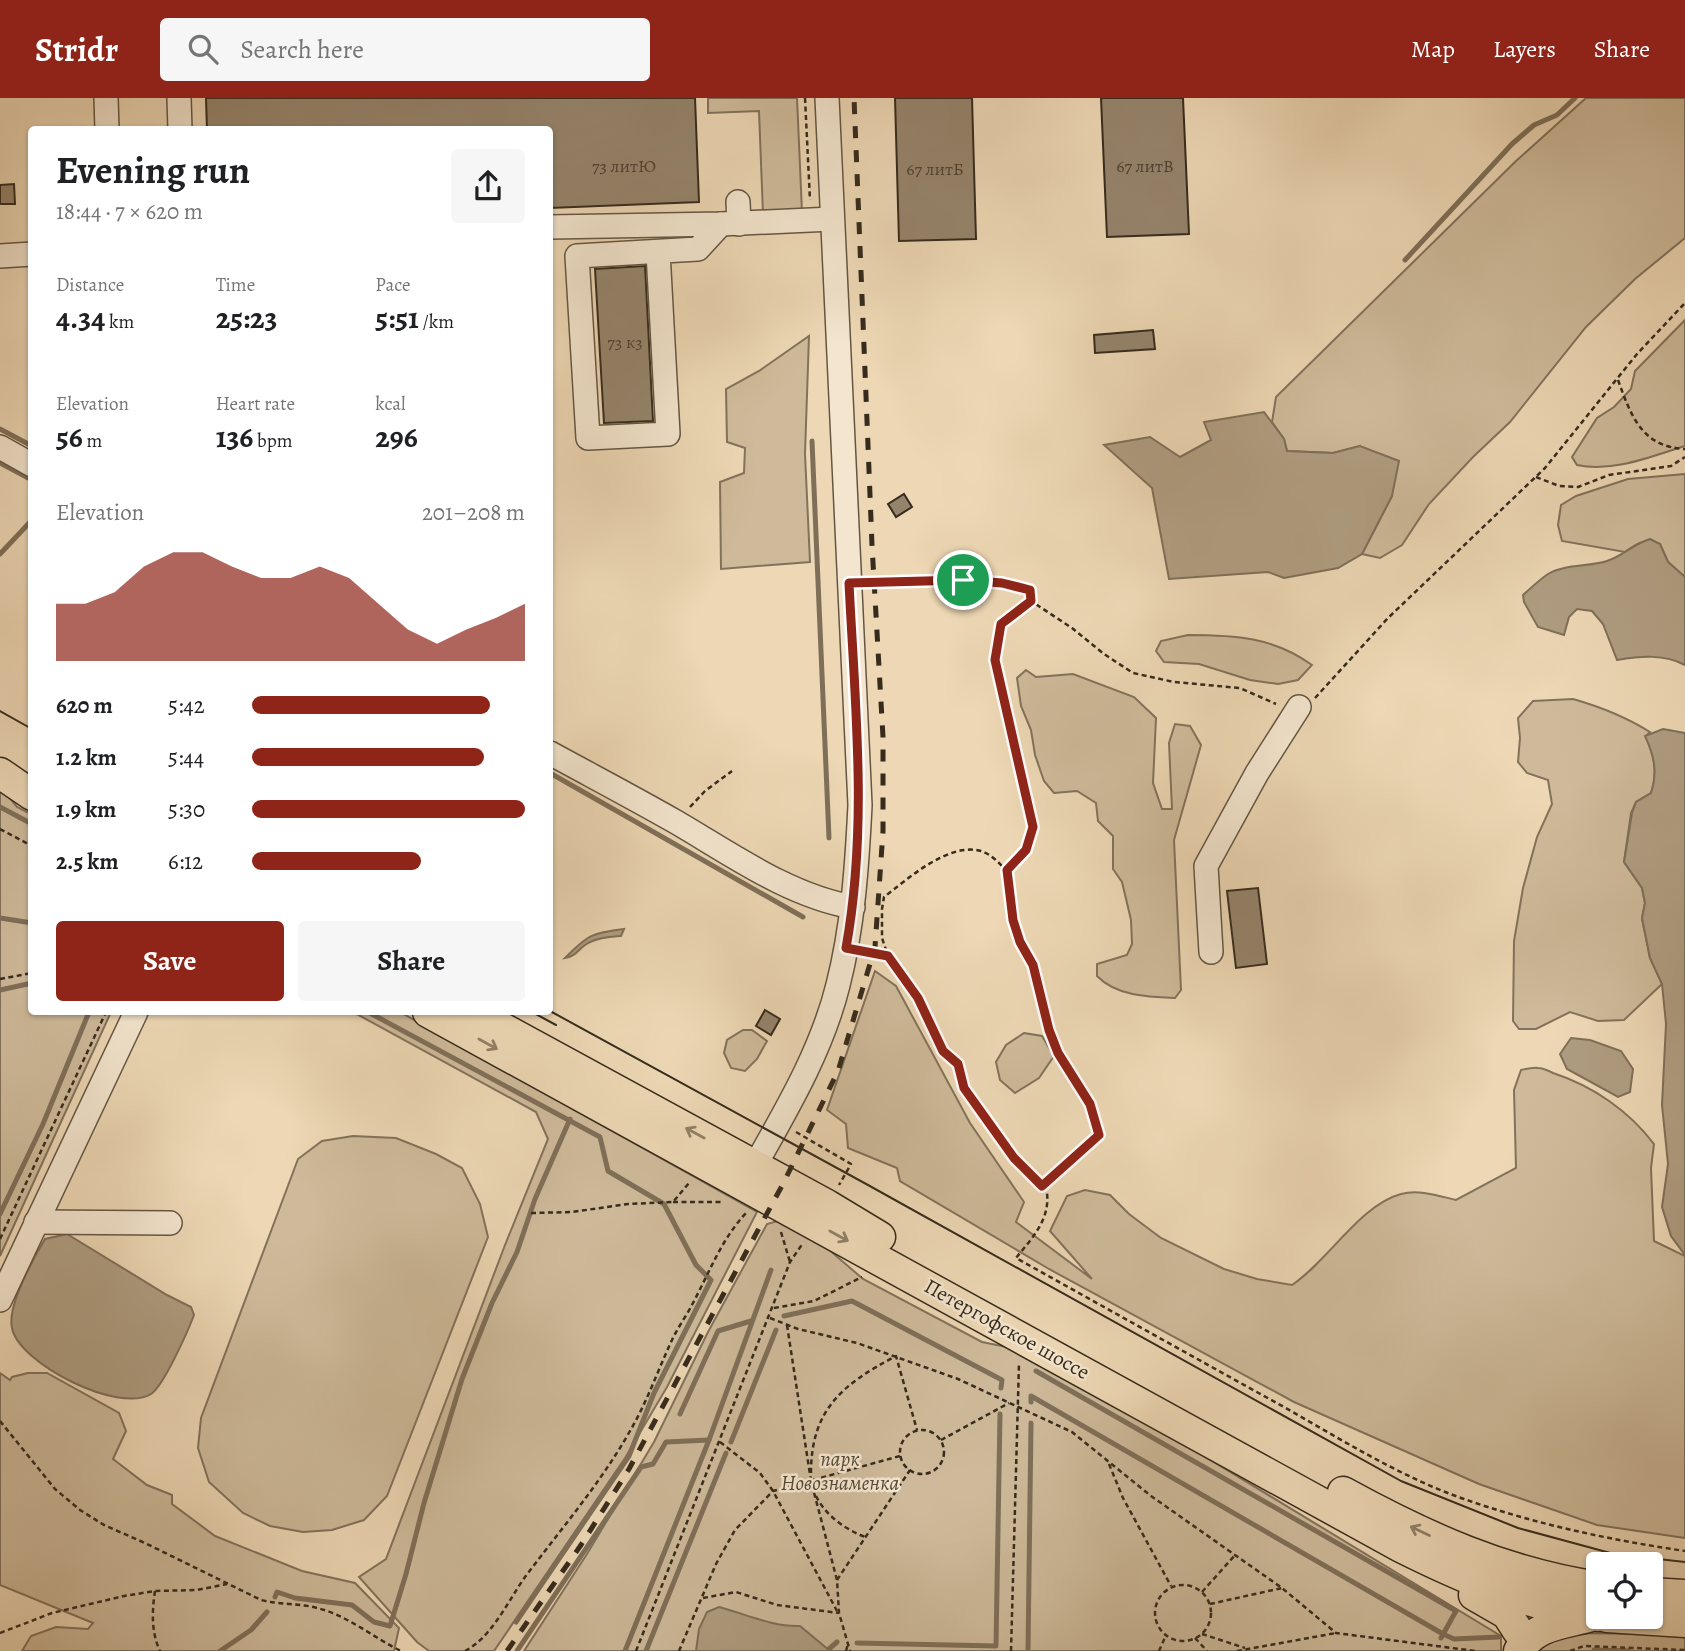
<!DOCTYPE html>
<meta charset="utf-8">
<style>
:root{--surface:#fff;--page:#f6f6f6;--text:#202124;--muted:#757577;--accent:#8f2418}
body{margin:0;font-family:Alegreya,serif;background:var(--page);color:var(--text);height:100vh;display:flex;flex-direction:column;font-size:26px;white-space:nowrap}
*{box-sizing:border-box;margin:0}
p{font-size:23px;color:var(--muted)}
.icon{flex:none;width:38px;height:38px;fill:none;stroke:currentColor;stroke-width:2;stroke-linecap:round;stroke-linejoin:round}
.map{position:relative;flex:1;overflow:hidden}
.side{position:absolute;left:28px;top:28px;width:525px;height:889px;display:flex;flex-direction:column;background:var(--surface);border-radius:7px;box-shadow:0 2px 5px #0004}
.side>*{flex:none}
.buttons{position:absolute;left:1586px;top:1454px;display:grid;gap:14px}
.buttons a{display:grid;place-items:center;width:77px;height:77px;border-radius:7px;background:var(--surface);box-shadow:0 2px 5px #0004;font-size:35px}
.pin{position:absolute;display:grid;place-items:center;width:60px;height:60px;color:#fff;margin:-30px;border:4px solid #fff;border-radius:50%;box-shadow:0 2px 7px #0007}
.round{display:grid;place-items:center;flex:none;width:74px;height:74px;border-radius:7px;background:var(--page)}
.head{display:flex;align-items:center;justify-content:space-between;height:119px;padding:0 28px}
h1{font-size:38px;font-weight:600;line-height:52px}
.metrics{display:grid;grid-template-columns:repeat(3,1fr);gap:10px;height:119px;padding:7px 28px}
.metrics div{display:grid;align-content:center}
.metrics b{font-size:30px;font-weight:600}
.metrics small{font-size:19px;font-weight:400}
.metrics p{font-size:19px}
.chart{height:196px;padding:14px 28px}
.chart p{display:flex;justify-content:space-between}
.chart svg{width:100%;height:126px;margin-top:7px;fill:var(--accent);opacity:.7}
.button{display:flex;gap:14px;margin-top:auto;padding:14px 28px}
.button a{flex:1;height:80px;border-radius:7px;background:var(--accent);color:#fff;font-size:28px;font-weight:600;line-height:80px;text-align:center}
.button a+a{background:var(--page);color:var(--text)}
ul{padding:0 28px;list-style:none;font-size:23px}
li{display:grid;grid-template-columns:112px 84px 1fr;align-items:center;height:52px}
li i{height:18px;border-radius:9px;background:var(--accent)}
header{display:flex;align-items:center;gap:42px;box-sizing:border-box;height:98px;padding:0 35px;background:var(--accent);color:#fff}
header strong{font-size:33px}
nav{display:flex;gap:38px;margin-inline-start:auto;font-size:24px}
.search{width:490px;height:63px;background:var(--page);display:flex;align-items:center;gap:18px;box-sizing:border-box;padding:0 24px;border-radius:7px;color:var(--muted);font-size:26px}
.map>svg:first-child{display:block}
</style>
<header>
<strong>Stridr</strong>
<div class="search"><svg class="icon" aria-label="search" viewBox="0 0 24 24"><circle cx="10" cy="10" r="6"/><path d="M15 15l6 6"/></svg>Search here</div>
<nav><a>Map</a><a>Layers</a><a>Share</a></nav>
</header>
<div class="map">
<svg width="1685" height="1553" viewBox="0 0 1685 1553">
<rect width="100%" height="100%" fill="#edd7b4"/>
<filter id="stains"><feTurbulence type="fractalNoise" baseFrequency=".00286" numOctaves="4"/><feColorMatrix values="0 0 0 0 .2 0 0 0 0 .09 0 0 0 0 .02 0 0 0 .5 -.17"/></filter>
<radialGradient id="worn" r=".72"><stop offset=".6" stop-color="#630" stop-opacity="0"/><stop offset="1" stop-color="#630" stop-opacity=".3"/></radialGradient>
<g fill="#ceba9a" stroke="#82725c" stroke-width="2">
<path d="M 708,0 L 797,0 L 802,114 L 763,116 L 759,13 L 708,15 Z"/>
<path d="M 1586,0 L 1685,0 L 1685,140 L 1635,181 L 1586,229 L 1510,324 L 1473,359 L 1429,406 L 1402,447 L 1380,460 L 1362,456 L 1392,398 L 1360,348 L 1333,355 L 1287,353 L 1284,341 L 1272,324 L 1276,299 L 1516,63 Z"/>
<path d="M 1685,222 L 1685,348 C 1652,358 1612,375 1577,367 L 1572,359 L 1597,320 L 1614,309 L 1631,291 L 1635,273 Z"/>
<path d="M 809,238 L 805,356 L 810,464 L 721,471 L 720,384 L 744,375 L 745,350 L 727,344 L 726,291 L 759,273 Z"/>
<path d="M 1685,376 L 1685,479 L 1668,464 L 1660,446 C 1646,440 1637,445 1625,454 L 1562,443 L 1558,427 L 1561,407 L 1576,398 L 1628,381 Z"/>
<path d="M 1188,537 C 1235,537 1273,539 1312,567 L 1298,582 L 1278,586 L 1250,582 L 1199,566 L 1164,564 L 1156,553 L 1161,543 Z"/>
<path d="M 1026,572 L 1036,579 L 1073,576 L 1134,599 L 1156,620 L 1153,685 L 1162,711 L 1172,711 L 1169,645 L 1175,626 L 1190,628 L 1201,647 L 1174,742 L 1181,892 L 1175,900 C 1148,899 1116,898 1097,878 L 1097,866 L 1127,857 L 1132,846 L 1131,822 L 1122,784 L 1113,771 L 1113,738 L 1098,723 L 1096,705 L 1077,693 L 1054,695 L 1044,683 L 1035,657 L 1031,632 L 1021,608 L 1017,580 Z"/>
<path d="M 1573,601 C 1601,609 1626,619 1650,634 L 1646,638 C 1655,657 1658,675 1651,695 L 1636,704 L 1631,715 L 1624,764 L 1642,790 L 1645,805 L 1642,821 L 1650,860 L 1662,886 L 1624,922 L 1598,923 L 1570,914 L 1536,931 L 1519,931 L 1513,923 L 1514,843 L 1523,790 L 1537,739 L 1552,706 L 1548,682 L 1527,675 L 1518,664 L 1520,640 L 1518,620 L 1533,603 Z"/>
<path d="M 0,688 L 17,709 L 31,716 L 32,914 L 111,914 L 0,1158 Z"/>
<path d="M 875,873 L 896,888 L 970,1025 L 1024,1104 L 1016,1124 L 1092,1181 L 1050,1133 L 1067,1098 L 1085,1092 L 1110,1097 L 1129,1116 L 1161,1140 L 1224,1171 L 1257,1181 L 1292,1187 C 1328,1163 1360,1107 1401,1096 C 1419,1091 1439,1098 1456,1102 L 1516,1070 L 1514,992 L 1521,972 C 1526,971 1533,969 1538,970 C 1543,970 1549,973 1553,975 C 1593,988 1629,1013 1654,1046 L 1651,1070 L 1654,1143 L 1685,1158 L 1685,1440 L 1597,1427 L 1479,1386 L 1294,1304 L 1049,1171 L 900,1083 L 897,1070 L 848,1050 L 846,1026 L 827,1012 Z"/>
<path d="M 353,914 L 400,914 L 757,1114 L 667,1289 L 625,1360 L 494,1553 L 429,1553 L 417,1544 L 359,1479 L 386,1461 L 505,1147 L 548,1041 L 536,1014 Z"/>
<path d="M 743,932 L 752,932 L 767,943 L 757,961 L 745,973 L 731,970 L 724,955 L 727,942 Z"/>
<path d="M 1024,935 L 1042,938 L 1054,958 L 1039,980 L 1015,995 L 1000,982 L 996,964 L 1006,947 Z"/>
<path d="M 353,1038 L 396,1040 L 436,1056 L 462,1070 L 480,1106 L 488,1139 L 387,1398 L 364,1422 L 332,1432 L 303,1434 L 270,1428 L 243,1415 L 209,1384 L 198,1350 L 201,1320 L 298,1061 L 322,1043 Z"/>
<path d="M 781,1122 L 820,1144 L 863,1181 L 982,1244 L 1012,1250 L 1161,1332 L 1501,1538 L 1501,1553 L 524,1553 L 587,1456 L 654,1344 L 708,1234 L 767,1126 Z"/>
<path d="M 0,1275 L 10,1282 L 12,1279 L 28,1275 L 47,1275 L 119,1315 L 126,1333 L 113,1361 L 147,1387 L 172,1397 L 172,1406 L 215,1438 L 302,1473 L 355,1485 L 399,1530 L 394,1553 L 22,1553 L 31,1538 L 56,1529 L 88,1531 L 93,1525 L 0,1487 Z"/>
<path d="M 1554,1535 L 1685,1536 L 1685,1553 L 1542,1553 L 1538,1551 Z"/>
</g>
<g fill="#af9d81" stroke="#7f6f59" stroke-width="2">
<path d="M 1264,314 L 1284,341 L 1287,353 L 1333,355 L 1360,348 L 1399,363 L 1392,398 L 1362,456 L 1338,470 L 1284,480 L 1268,474 L 1169,481 L 1152,390 L 1104,347 L 1150,339 L 1180,359 L 1211,342 L 1204,324 Z"/>
<path d="M 1650,441 L 1660,446 L 1668,464 L 1685,479 L 1685,567 C 1664,556 1641,558 1617,562 L 1603,526 L 1592,513 L 1577,511 L 1569,519 L 1564,537 L 1538,529 L 1524,504 L 1523,497 C 1531,490 1539,482 1548,476 C 1565,466 1588,469 1607,463 C 1623,458 1633,446 1650,441 Z"/>
<path d="M 1663,631 L 1685,635 L 1685,1157 L 1671,1138 L 1662,1109 L 1668,1066 L 1662,1007 L 1666,926 L 1662,886 L 1650,860 L 1642,820 L 1645,805 L 1642,790 L 1624,764 L 1632,715 L 1636,704 L 1651,695 C 1658,675 1654,657 1645,638 Z"/>
<path d="M 624,831 L 621,838 C 609,839 595,840 585,847 C 577,853 576,858 565,860 C 588,837 591,835 624,831 Z"/>
<path d="M 1571,940 L 1590,942 L 1621,953 L 1633,971 L 1630,994 L 1618,999 L 1567,971 L 1560,956 Z"/>
<path d="M 67,1136 L 167,1197 L 191,1209 L 194,1217 C 188,1233 163,1289 151,1296 C 119,1316 19,1266 12,1230 C 7,1208 33,1161 45,1141 Z"/>
<path d="M 719,1509 C 746,1516 772,1529 800,1528 L 830,1553 L 696,1553 L 699,1531 L 707,1514 Z"/>
</g>
<g fill="none" stroke-linecap="round" stroke-linejoin="round">
<g stroke="#7f6f59" stroke-width="5">
<path d="M 1405,162 L 1512,46 L 1534,27 L 1557,17 L 1575,0"/>
<path d="M 0,331 L 32,348"/>
<path d="M 812,343 L 829,740"/>
<path d="M 0,365 L 32,382"/>
<path d="M 0,456 L 32,422"/>
<path d="M 550,675 L 803,819"/>
<path d="M 0,709 L 32,726"/>
<path d="M 0,820 L 32,825"/>
<path d="M 0,892 L 32,885"/>
<path d="M 368,914 L 600,1039 L 608,1073 L 664,1106 L 696,1167 L 711,1182 L 654,1295 L 629,1358 L 516,1524"/>
<path d="M 0,1116 L 43,1026 L 89,914"/>
<path d="M 784,1218 L 852,1203 L 1002,1282 L 1001,1290"/>
<path d="M 1036,1273 L 1456,1513 L 1441,1540"/>
<path d="M 1031,1304 L 1031,1298 L 1443,1536 L 1454,1541 L 1499,1539"/>
<path d="M 680,1316 L 718,1233 L 751,1223"/>
<path d="M 731,1344 L 776,1232"/>
<path d="M 275,1499 L 277,1494 L 295,1500 L 352,1507 L 374,1524 L 390,1528 L 406,1476 L 424,1405 L 462,1281 L 492,1205 L 517,1154 L 535,1101 L 570,1021"/>
<path d="M 857,1545 L 996,1548 L 1000,1316"/>
<path d="M 829,1551 L 837,1544"/>
<path d="M 1594,1552 L 1629,1553"/>
<path d="M 220,1553 L 251,1532 L 267,1514"/>
<path d="M 517,1553 L 641,1369 L 653,1366 L 666,1344 L 709,1342"/>
<path d="M 625,1553 L 709,1342 L 771,1172"/>
<path d="M 646,1553 L 726,1355"/>
<path d="M 1028,1553 L 1031,1325"/>
</g>
</g>
<g fill="#95846c" stroke="#362b1d" stroke-width="2">
<path d="M 206,0 L 695,0 L 699,104 L 550,110 L 550,32 L 207,32 Z"/>
<path d="M 895,0 L 972,0 L 976,141 L 899,143 Z"/>
<path d="M 1101,0 L 1183,0 L 1189,136 L 1107,139 Z"/>
<path d="M 14,86 L 15,106 L 0,106 L 0,87 Z"/>
<path d="M 645,168 L 653,323 L 604,325 L 595,171 Z"/>
<path d="M 1153,232 L 1155,251 L 1095,255 L 1094,237 Z"/>
<path d="M 904,396 L 912,409 L 896,419 L 888,406 Z"/>
<path d="M 1258,790 L 1267,866 L 1236,870 L 1227,793 Z"/>
<path d="M 765,912 L 780,921 L 771,937 L 756,928 Z"/>
</g>
<g fill="none" stroke-linecap="round" stroke-linejoin="round">
<defs>
<g id="minor">
<path d="M 106,0 L 107,32"/>
<path d="M 179,0 L 180,32"/>
<path d="M 738,104 L 739,126"/>
<path d="M 550,129 L 721,126 L 832,121"/>
<path d="M 658,154 L 668,336 L 588,340 L 577,158 L 698,151 L 721,126"/>
<path d="M 0,158 L 32,156"/>
<path d="M 0,349 L 32,367"/>
<path d="M 550,655 C 592,678 634,700 676,724 C 731,756 789,798 853,809"/>
<path d="M 1211,854 L 1206,768 L 1257,675 L 1299,609"/>
<path d="M 748,1080 C 782,1019 821,956 838,887 C 853,828 857,768 860,707 L 827,0"/>
<path d="M 36,1124 L 170,1125"/>
<path d="M 0,1202 L 136,914"/>
</g>
<g id="major">
<path d="M 0,675 L 32,697"/>
<path d="M 428,914 L 1401,1449 C 1463,1480 1528,1508 1598,1518"/>
<path d="M 473,914 L 827,1107 L 880,1139"/>
<path d="M 1343,1394 C 1425,1439 1505,1475 1598,1489"/>
<path d="M 1650,1495 L 1685,1497"/>
<path d="M 1474,1497 L 1507,1516 L 1518,1533"/>
<path d="M 1607,1519 L 1685,1524"/>
<path d="M 1519,1553 C 1534,1527 1562,1526 1588,1519"/>
</g>
</defs>
<use href="#minor" stroke="#645643" stroke-width="26"/>
<use href="#major" stroke="#362b1d" stroke-width="33"/>
<g stroke="#362b1d" stroke-width="2.5" stroke-dasharray="5 3.5" stroke-linecap="butt">
<path d="M 805,0 L 810,102"/>
<path d="M 1618,282 C 1631,318 1642,349 1685,351"/>
<path d="M 1536,379 L 1559,388 L 1578,389 L 1609,377 L 1671,368 L 1685,359"/>
<path d="M 870,484 C 922,483 981,475 1030,492 L 1031,503 L 1072,530 L 1104,556 L 1133,575 L 1174,584 L 1240,590 L 1276,606"/>
<path d="M 1315,600 L 1388,520 L 1545,370 L 1637,256 L 1685,205"/>
<path d="M 690,709 L 705,693 L 732,673"/>
<path d="M 0,731 L 32,748"/>
<path d="M 1007,773 L 1013,822 L 1020,844 L 1033,868 L 1049,932 L 1058,955 L 1090,1006 L 1099,1037 L 1042,1089 L 1014,1060 L 964,990 L 958,966 L 943,953 L 918,900 L 888,858 L 882,840 L 882,811 L 884,799 C 908,781 948,744 981,753 C 991,756 999,765 1007,773 L 1025,752 L 1033,729 L 995,562 L 1001,526 L 1031,503"/>
<path d="M 864,852 L 888,858"/>
<path d="M 0,881 L 32,875"/>
<path d="M 796,1034 L 851,1066 L 839,1087"/>
<path d="M 1042,1089 L 1047,1095 C 1050,1122 1032,1140 1016,1160 C 1106,1210 1195,1260 1284,1309 C 1342,1342 1401,1379 1464,1401 C 1535,1426 1610,1442 1685,1453"/>
<path d="M 673,1104 L 722,1104"/>
<path d="M 531,1115 L 572,1114 L 628,1106 L 673,1104 L 689,1085"/>
<path d="M 781,1134 L 790,1164"/>
<path d="M 0,1141 L 106,914"/>
<path d="M 774,1210 L 814,1203 L 862,1179"/>
<path d="M 770,1220 L 798,1231 L 857,1245 L 958,1281 L 1072,1334 L 1151,1398 L 1282,1490 L 1336,1535 L 1475,1553"/>
<path d="M 787,1227 L 811,1383 L 837,1482 L 839,1515 L 850,1553"/>
<path d="M 0,1323 L 55,1391 L 80,1412 L 104,1427 L 145,1445 L 261,1502 C 280,1507 299,1505 317,1510 C 347,1517 374,1540 401,1553"/>
<circle cx="922" cy="1354" r="22"/>
<path d="M 941,1342 L 1009,1305"/>
<path d="M 720,1344 L 760,1375 L 773,1393 L 837,1513"/>
<path d="M 1109,1366 L 1123,1400 L 1171,1488"/>
<path d="M 811,1375 C 811,1311 843,1286 896,1258 L 917,1332"/>
<path d="M 816,1398 C 826,1418 845,1431 865,1439"/>
<path d="M 837,1482 L 910,1372"/>
<circle cx="1183" cy="1515" r="28"/>
<path d="M 155,1493 C 152,1513 151,1534 160,1553"/>
<path d="M 1202,1494 L 1236,1456"/>
<path d="M 703,1500 L 736,1494 L 777,1507 L 839,1515"/>
<path d="M 1210,1506 L 1282,1490"/>
<path d="M 0,1535 L 52,1515 L 124,1498 L 155,1493 L 197,1492 L 227,1486"/>
<path d="M 1202,1536 L 1245,1550"/>
<path d="M 1195,1540 L 1207,1553"/>
<path d="M 465,1553 C 492,1539 508,1503 525,1479 C 561,1431 600,1386 630,1333 C 647,1304 658,1272 672,1242 C 678,1229 687,1217 693,1205 C 710,1173 722,1140 747,1114"/>
<path d="M 636,1553 L 790,1164 L 803,1145"/>
<path d="M 679,1553 L 716,1466 L 735,1432 L 773,1393 L 900,1358"/>
<path d="M 846,1553 L 848,1546"/>
<path d="M 1011,1553 L 1019,1265"/>
<path d="M 1159,1553 L 1166,1537"/>
<path d="M 1237,1553 L 1336,1535"/>
<path d="M 1570,1553 L 1584,1548 L 1685,1552"/>
</g>
<use href="#minor" stroke="#f3e5ce" stroke-width="23"/>
<use href="#major" stroke="#edd7b4" stroke-width="30"/>
<g stroke="#362b1d" stroke-width="2">
<path d="M 0,613 L 32,631"/>
<path d="M 550,913 L 868,1087 L 1401,1383 L 1518,1430 L 1614,1456 L 1685,1464"/>
<path d="M 532,914 L 556,927"/>
</g>
<path stroke="#362b1d" stroke-width="5" stroke-dasharray="12 12" stroke-linecap="butt" d="M 507,1553 L 581,1447 L 629,1371 L 784,1084 L 838,973 L 875,849 L 883,733 L 883,639 L 872,447 L 854,0"/>
</g>
<defs><path id="oneway-shaft" d="M-6 0H5M1.5-3L5.5 0L1.5 3" fill="none" stroke-width="1.6" stroke-linecap="round" stroke-linejoin="round" transform="scale(1.75)"/></defs>
<g stroke="#928168">
<use href="#oneway-shaft" transform="translate(488 946) rotate(29)"/>
<use href="#oneway-shaft" transform="translate(695 1035) rotate(-151)"/>
<use href="#oneway-shaft" transform="translate(839 1138) rotate(29)"/>
<use href="#oneway-shaft" transform="translate(1420 1433) rotate(-154)"/>
</g>
<g fill="none" stroke-linecap="round" stroke-linejoin="round">
<defs>
<path id="route" d="M 963,482 L 1002,485 L 1030,492 L 1031,503 L 1001,526 L 995,562 L 1033,729 L 1026,752 L 1007,772 L 1013,822 L 1020,844 L 1033,867 L 1049,932 L 1058,955 L 1090,1006 L 1099,1037 L 1042,1088 L 1014,1060 L 964,990 L 958,966 L 943,953 L 918,900 L 888,858 L 846,850 C 868,729 855,607 849,485 Z"/>
</defs>
<use href="#route" stroke="#fff" stroke-width="14"/>
<use href="#route" stroke="#8f2418" stroke-width="9"/>
</g>
<g text-anchor="middle" stroke-width="5" stroke-linejoin="round" paint-order="stroke">
<g font-size="18" fill="#4e4131">
<text x="624" y="74">73 литЮ</text>
<text x="1145" y="74">67 литВ</text>
<text x="935" y="77">67 литБ</text>
<text x="625" y="250">73 к3</text>
</g>
<g font-size="21" fill="#362b1d" stroke="#f3e5ce">
<text transform="translate(1007 1231) rotate(29)" y="7">Петергофское шоссе</text>
</g>
<g font-size="21" font-style="italic" fill="#544836" stroke="#f3e5ce">
<text x="840" y="1368">парк<tspan x="840" dy="24">Новознаменка</tspan></text>
</g>
</g>
<rect width="100%" height="100%" filter="url(#stains)"/>
<rect width="100%" height="100%" fill="url(#worn)"/>
</svg>
<div class="buttons">
<a><svg class="icon" aria-label="locate" viewBox="0 0 24 24"><circle cx="12" cy="12" r="6"/><path d="M12 2v4M12 18v4M2 12h4M18 12h4"/></svg></a>
</div>
<div class="pin" style="left:963px;top:482px;background:#1e9e55"><svg class="icon" aria-label="arrive" viewBox="0 0 24 24"><path d="M6 21V4h12l-3 4 3 4H6"/></svg></div>
<section class="side">
<div class="head"><div><h1>Evening run</h1><p>18:44 · 7 × 620 m</p></div><a class="round"><svg class="icon" aria-label="share" viewBox="0 0 24 24"><path d="M12 15V3M7 8l5-5 5 5M5 13v7h14v-7"/></svg></a></div>
<div class="metrics">
<div><p>Distance</p><b>4.34<small> km</small></b></div>
<div><p>Time</p><b>25:23</b></div>
<div><p>Pace</p><b>5:51<small> /km</small></b></div>
</div>
<div class="metrics">
<div><p>Elevation</p><b>56<small> m</small></b></div>
<div><p>Heart rate</p><b>136<small> bpm</small></b></div>
<div><p>kcal</p><b>296</b></div>
</div>
<div class="chart"><p><span>Elevation</span>201–208 m</p>
<svg viewBox="0 0 160 44" preserveAspectRatio="none"><path d="M0 44V24L10 24L20 20L30 11L40 6L50 6L60 11L70 15L80 15L90 11L100 15L110 24L120 33L130 38L140 33L150 29L160 24V44z"/></svg>
</div>
<ul>
<li><b>620 m</b>5:42<i style="width:87%"></i></li>
<li><b>1.2 km</b>5:44<i style="width:85%"></i></li>
<li><b>1.9 km</b>5:30<i style="width:100%"></i></li>
<li><b>2.5 km</b>6:12<i style="width:62%"></i></li>
</ul>
<div class="button"><a>Save</a><a>Share</a></div>
</section>
</div>
